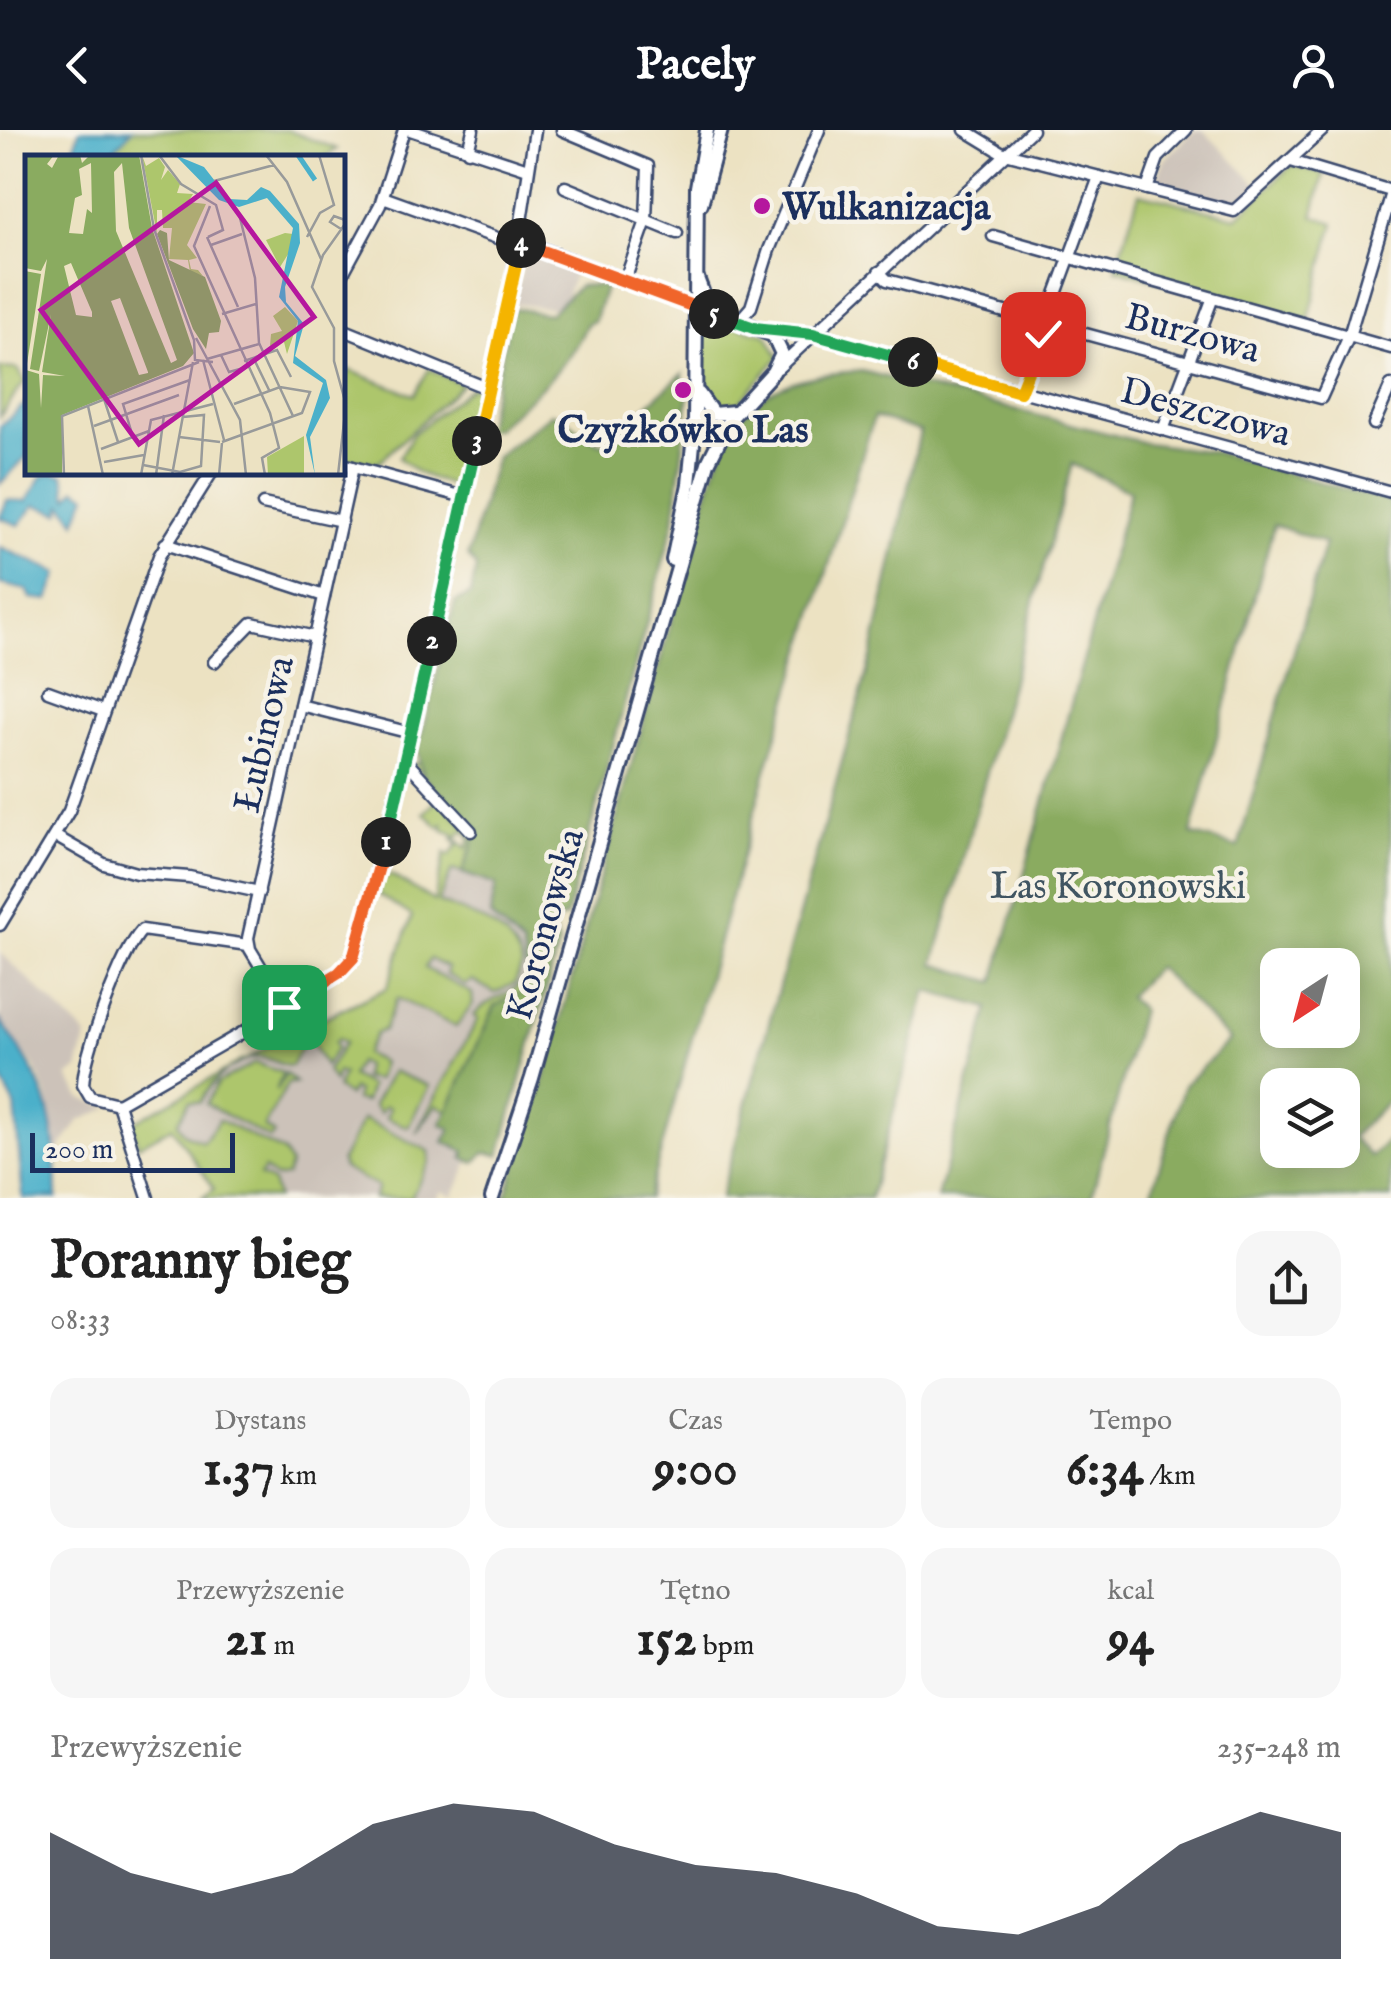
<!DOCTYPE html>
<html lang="pl">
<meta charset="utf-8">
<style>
:root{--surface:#fff;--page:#f6f6f6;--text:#222;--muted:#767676;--accent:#111827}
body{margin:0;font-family:"IM FELL English",serif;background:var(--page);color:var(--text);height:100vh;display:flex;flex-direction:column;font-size:38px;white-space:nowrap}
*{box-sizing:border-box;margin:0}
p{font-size:32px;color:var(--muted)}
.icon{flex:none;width:55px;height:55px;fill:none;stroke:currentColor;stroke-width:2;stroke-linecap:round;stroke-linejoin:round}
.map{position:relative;height:1068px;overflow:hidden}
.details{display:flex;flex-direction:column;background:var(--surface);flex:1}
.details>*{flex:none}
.needle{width:65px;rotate:216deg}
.buttons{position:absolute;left:1260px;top:818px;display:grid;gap:20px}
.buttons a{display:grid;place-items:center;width:100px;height:100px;border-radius:20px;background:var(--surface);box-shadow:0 5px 25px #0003;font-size:50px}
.scale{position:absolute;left:30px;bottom:25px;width:205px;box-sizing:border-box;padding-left:10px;border:5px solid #1b2f5e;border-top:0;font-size:28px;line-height:35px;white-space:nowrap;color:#1b2f5e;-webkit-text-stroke:8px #f7f3e8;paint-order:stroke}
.pin{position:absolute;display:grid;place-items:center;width:85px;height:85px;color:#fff;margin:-42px;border-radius:20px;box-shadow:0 5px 15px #0006}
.km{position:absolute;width:50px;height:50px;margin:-25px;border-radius:50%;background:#222;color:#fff;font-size:28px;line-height:50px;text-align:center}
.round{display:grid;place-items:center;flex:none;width:105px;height:105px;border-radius:30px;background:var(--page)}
.summary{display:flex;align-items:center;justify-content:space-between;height:170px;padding:0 50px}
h1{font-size:55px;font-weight:800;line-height:75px}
.metrics{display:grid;grid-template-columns:repeat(3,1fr);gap:15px;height:170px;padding:10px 50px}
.metrics div{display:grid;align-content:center;border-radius:25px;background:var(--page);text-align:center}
.metrics b{font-size:50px;font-weight:800}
.metrics small{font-size:28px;font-weight:400}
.metrics p{font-size:28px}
.chart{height:280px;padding:20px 50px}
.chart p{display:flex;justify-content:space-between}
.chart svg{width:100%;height:180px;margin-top:10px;fill:var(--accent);opacity:.7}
header{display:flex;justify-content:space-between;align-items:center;height:130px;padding:0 50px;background:var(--accent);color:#fff;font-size:45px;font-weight:800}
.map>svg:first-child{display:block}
</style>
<header><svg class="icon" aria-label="back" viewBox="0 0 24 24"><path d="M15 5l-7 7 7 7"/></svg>Pacely<svg class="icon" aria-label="person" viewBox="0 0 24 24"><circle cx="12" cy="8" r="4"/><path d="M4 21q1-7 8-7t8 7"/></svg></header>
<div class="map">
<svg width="1391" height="1068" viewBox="0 0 1391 1068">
<rect width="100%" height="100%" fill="#f7f3e8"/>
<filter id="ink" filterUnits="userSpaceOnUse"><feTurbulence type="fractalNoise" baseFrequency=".01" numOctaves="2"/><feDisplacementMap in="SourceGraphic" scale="20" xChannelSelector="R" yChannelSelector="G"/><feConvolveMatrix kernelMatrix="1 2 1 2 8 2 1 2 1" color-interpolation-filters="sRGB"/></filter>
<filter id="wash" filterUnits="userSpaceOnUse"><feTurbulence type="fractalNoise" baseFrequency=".0048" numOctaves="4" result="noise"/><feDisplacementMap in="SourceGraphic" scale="40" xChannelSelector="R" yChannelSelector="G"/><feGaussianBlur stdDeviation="2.25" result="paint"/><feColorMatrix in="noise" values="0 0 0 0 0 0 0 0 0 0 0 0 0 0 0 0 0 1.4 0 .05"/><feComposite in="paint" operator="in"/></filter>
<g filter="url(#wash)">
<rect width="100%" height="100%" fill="#ece2c2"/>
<g fill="#ccc2b9">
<path d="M 1195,0 L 1203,0 L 1258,56 L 1234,76 L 1156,54 L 1163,31 Z"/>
<path d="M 526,120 L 577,137 L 561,179 L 514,174 Z"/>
<path d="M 451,739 L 496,755 L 522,815 L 528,841 L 538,845 L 535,855 L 486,900 L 442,993 L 451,999 L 466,1022 L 464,1028 L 470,1031 L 453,1066 L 441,1061 L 437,1068 L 202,1068 L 215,1059 L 165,974 L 332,881 L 387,858 L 419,764 L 436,773 Z"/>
<path d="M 0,822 L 87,906 L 78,939 L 68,947 L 81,968 L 109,978 L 79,991 L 56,1024 L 47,966 L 36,939 L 0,890 Z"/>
</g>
<g fill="#adc66c" stroke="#647a65" stroke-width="2.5">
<path d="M 132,0 L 287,0 L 337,19 L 324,28 L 107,28 Z"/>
<path d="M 1292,35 L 1324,44 L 1313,86 L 1334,93 L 1308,192 L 1116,139 L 1139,63 L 1237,87 Z"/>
<path d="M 715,191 L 766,204 L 779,227 L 733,279 L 718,283 L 704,270 L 702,199 Z"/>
<path d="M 0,238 L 18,239 L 25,251 L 0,287 Z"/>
<path d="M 429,239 L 462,254 L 378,333 L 343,329 L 343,258 L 348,240 L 414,265 Z"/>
<path d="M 472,256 L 480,263 L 458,358 L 418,343 L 399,328 L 413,304 Z"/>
<path d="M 420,632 L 424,647 L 476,704 L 462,743 L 452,740 L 438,772 C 470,785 512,795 522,835 L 515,853 L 495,863 L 472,850 L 466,855 L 446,844 L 448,838 L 430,829 L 425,838 L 472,863 L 473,874 L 456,897 L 397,868 L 384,900 L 376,903 L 365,924 L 382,932 L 377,950 L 363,948 L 365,935 L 358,932 L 351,946 L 370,956 L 365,972 L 355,970 L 357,961 L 352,959 L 348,966 L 337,958 L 343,944 L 337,942 L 334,952 L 327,941 L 345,912 L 338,909 L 334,913 L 337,918 L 325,936 L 303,898 L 387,858 L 412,786 L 378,764 L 381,749 L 391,745 L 434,771 L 445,723 L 449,726 L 458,714 L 453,709 L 455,705 L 443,700 L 443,694 L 439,697 L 424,683 L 438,669 L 471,702 L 469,706 L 463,700 L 456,709 L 466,718 L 473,703 L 412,634 Z"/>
<path d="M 525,847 L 537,849 L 535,855 L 495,876 L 448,981 L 436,975 L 416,1003 L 478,889 L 474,886 C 487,866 512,869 525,847 Z"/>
<path d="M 295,902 L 302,916 L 291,936 C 279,936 272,927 259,927 C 234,927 211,952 200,972 L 189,971 L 178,993 L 185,1004 L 203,1012 L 219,990 L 283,1022 L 290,1035 L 287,1046 L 275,1048 L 264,1039 L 260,1046 L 272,1052 L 277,1068 L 202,1068 L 214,1059 L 172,997 L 138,1016 L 132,993 Z"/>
<path d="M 255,933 L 283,943 L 276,961 L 286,944 L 296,953 L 288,953 L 264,997 L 274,1004 L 270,1009 L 206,974 L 218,953 Z"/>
<path d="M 392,941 L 429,956 L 408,997 L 386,988 L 390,978 L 385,976 L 380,983 L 373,975 Z"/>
<path d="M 363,989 L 429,1021 L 430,1031 L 411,1068 L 374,1068 L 378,1057 L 343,1038 L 341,1031 Z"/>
</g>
<g fill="#8aab60" stroke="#526d5f" stroke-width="2.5" fill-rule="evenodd">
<path d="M 580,155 L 606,156 L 594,191 L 587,194 C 569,238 529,268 495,299 L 485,300 L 512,178 L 549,184 Z"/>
<path d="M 862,241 L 1146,313 L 1214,322 L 1391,372 L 1391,968 L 1352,1007 L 1371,1027 L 1391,1007 L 1391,1068 L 1150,1068 L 1184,955 L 1230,910 L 1157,837 L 1128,867 L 1141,880 L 1091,1068 L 937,1068 L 989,878 L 927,861 L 870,1068 L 720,1068 L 872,524 L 920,301 L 874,287 L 765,644 L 648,1068 L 505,1068 L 539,967 L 698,394 C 729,290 743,247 862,241 ZM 1072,334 L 1130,361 L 994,852 L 934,834 ZM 1274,395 L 1325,413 L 1238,717 L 1191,704 ZM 1278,835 L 1342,835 L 1342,900 L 1278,900 ZM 1278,955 L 1342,955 L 1342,1020 L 1278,1020 Z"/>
<path d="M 683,243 L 683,262 L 689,263 L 674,393 L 566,788 L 559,789 L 553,799 L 559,813 L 500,1025 L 484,1023 L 475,1033 L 463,1028 L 465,1022 L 444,1012 L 451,999 L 441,994 L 495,876 L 535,855 L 538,846 L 527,841 L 522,815 L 490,786 L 496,755 L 462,743 L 476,704 L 424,647 L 417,621 L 455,472 L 471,464 L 476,437 L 468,426 L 496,327 L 552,283 C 572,289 582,308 604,314 Z"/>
</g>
<g fill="#4bb0ca" stroke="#337094" stroke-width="2.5">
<path d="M 79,0 L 132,0 L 107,27 L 72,27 Z"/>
<path d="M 27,272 L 27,326 L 0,354 L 0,296 Z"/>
<path d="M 52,343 L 64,345 L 68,368 L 76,359 L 87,365 L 76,392 L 63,374 L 60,383 L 35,375 L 19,395 L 0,388 L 7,370 L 27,371 L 42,346 Z"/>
<path d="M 0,417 L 59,443 L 49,470 L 31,468 L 27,460 L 0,454 Z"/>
<path d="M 0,890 C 49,958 56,984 57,1068 L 23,1068 L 15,976 L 0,947 Z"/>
</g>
</g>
<g filter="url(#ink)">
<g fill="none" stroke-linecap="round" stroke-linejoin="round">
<defs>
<g id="minor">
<path d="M 410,0 L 528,39"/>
<path d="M 562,0 L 648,36 L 646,91 L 625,150"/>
<path d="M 965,0 L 1001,22 L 1234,81 L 1323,0"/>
<path d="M 468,21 L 473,0"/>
<path d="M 1291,31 L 1391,61"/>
<path d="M 565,57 L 677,103"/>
<path d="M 1147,59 L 1158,28 L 1186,0"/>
<path d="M 383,67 L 508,112 L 530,114 L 702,180"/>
<path d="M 993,106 L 1391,218"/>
<path d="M 879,142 L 887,150 L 1321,268 L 1349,206 L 1391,66"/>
<path d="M 342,145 L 380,75 L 404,0"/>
<path d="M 737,193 L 751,177 L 769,120 L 819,0"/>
<path d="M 342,199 L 489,259"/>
<path d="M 768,202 L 813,204 L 1391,362"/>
<path d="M 778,238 L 1032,0"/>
<path d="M 1020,262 L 1099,47"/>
<path d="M 1374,294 L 1391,255"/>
<path d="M 1163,300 L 1212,170"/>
<path d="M 342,334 L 464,367"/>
<path d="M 263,374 L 342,391"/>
<path d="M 165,414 L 324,466"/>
<path d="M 214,532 L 252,493 L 315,507"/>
<path d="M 48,561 L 103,581"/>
<path d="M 300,575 L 411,603"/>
<path d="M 404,629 L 471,701"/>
<path d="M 55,706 L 104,734 L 136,743 L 189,747 L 259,762"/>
<path d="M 0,795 L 69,681 L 159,426 L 212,342"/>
<path d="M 248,815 L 142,800 C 121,823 84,924 83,955 L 90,967 L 118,974 L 280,881 L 339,843 L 356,823 L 414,595 L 509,170 L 535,0"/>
<path d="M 285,877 L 250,819 L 248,808 L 353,337"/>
<path d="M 118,974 L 148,1068"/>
</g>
<g id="major">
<path d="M 701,74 L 721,0"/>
<path d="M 699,264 L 713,284 L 734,282"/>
<path d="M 673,430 L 689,354 L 695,294 L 697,57 L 707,0"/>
<path d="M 492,1068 L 532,948 L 708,333 L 730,289 L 773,242 L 782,224 L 773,205 L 709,180 L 697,148"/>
</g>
</defs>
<use href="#minor" stroke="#3a4a6d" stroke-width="15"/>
<use href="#major" stroke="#3a4a6d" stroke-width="18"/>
<use href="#minor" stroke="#fff" stroke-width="10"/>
<use href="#major" stroke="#fff" stroke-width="12"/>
</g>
</g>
<g fill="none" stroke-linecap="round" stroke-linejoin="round" filter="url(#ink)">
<defs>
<path id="split-1" d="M 284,877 L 339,843 L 353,828 L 386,712"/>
<path id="split-2" d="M 386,712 L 432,511"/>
<path id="split-3" d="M 432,511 L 477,311"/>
<path id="split-4" d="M 477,311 L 521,113"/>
<path id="split-5" d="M 521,113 L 714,184"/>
<path id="split-6" d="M 714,184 L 754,198 L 813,204 L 913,232"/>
<path id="split-7" d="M 913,232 L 1020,262 L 1043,204"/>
</defs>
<use href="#split-1" stroke="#fff" stroke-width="20"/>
<use href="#split-2" stroke="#fff" stroke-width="20"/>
<use href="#split-3" stroke="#fff" stroke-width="20"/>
<use href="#split-4" stroke="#fff" stroke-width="20"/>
<use href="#split-5" stroke="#fff" stroke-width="20"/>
<use href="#split-6" stroke="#fff" stroke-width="20"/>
<use href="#split-7" stroke="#fff" stroke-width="20"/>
<use href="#split-1" stroke="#f0652b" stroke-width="12"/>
<use href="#split-2" stroke="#22a559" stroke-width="12"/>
<use href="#split-3" stroke="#22a559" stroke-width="12"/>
<use href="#split-4" stroke="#f5b400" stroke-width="12"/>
<use href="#split-5" stroke="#f0652b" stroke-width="12"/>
<use href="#split-6" stroke="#22a559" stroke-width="12"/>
<use href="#split-7" stroke="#f5b400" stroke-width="12"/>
</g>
<g fill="#b5179e" stroke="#f7f3e8" stroke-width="4">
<circle cx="762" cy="76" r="10"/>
<circle cx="683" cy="260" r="10"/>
</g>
<g text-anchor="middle" stroke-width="9" stroke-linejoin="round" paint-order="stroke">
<g font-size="38" font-weight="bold" fill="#1b2f5e" stroke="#f7f3e8" text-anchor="start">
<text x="782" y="89">Wulkanizacja</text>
<text x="683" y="312" text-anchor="middle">Czyżkówko Las</text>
</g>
<g font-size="38" fill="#1b2f5e" stroke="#f7f3e8">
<text transform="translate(1193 202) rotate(15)" y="13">Burzowa</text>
<text transform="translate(1206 281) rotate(15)" y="13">Deszczowa</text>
<text transform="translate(263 604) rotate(-77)" y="13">Łubinowa</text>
<text transform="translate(544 794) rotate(-74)" y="13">Koronowska</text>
</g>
<g font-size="38" fill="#405562" stroke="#f7f3e8">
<text x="1118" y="768">Las Koronowski</text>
</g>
</g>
<g transform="translate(25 25)">
<rect width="320" height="320" fill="#ece2c2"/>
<path d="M 117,0 L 121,11 L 134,3 L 140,12 L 136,25 L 143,15 L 155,29 L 152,38 L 168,39 L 163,47 L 181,49 L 162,90 L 172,103 L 164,105 L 166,114 L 173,115 L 178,121 L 165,117 L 163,105 L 144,104 L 147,73 L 138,73 L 137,55 L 132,55 L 132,79 ZM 260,78 L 268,79 L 267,93 L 255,112 L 241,85 ZM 260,152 L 273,166 L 262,199 L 259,187 L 245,191 L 246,179 L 257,176 L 248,161 ZM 279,281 L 279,320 L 243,320 L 242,302 Z" fill="#adc66c"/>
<path d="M 0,0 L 29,0 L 22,9 L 27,13 L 34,0 L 55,0 L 57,8 L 65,0 L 114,0 L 127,73 L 169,198 L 158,211 L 37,260 L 37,320 L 0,320 L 0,116 L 16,119 L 1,215 L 14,219 L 16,253 L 18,220 L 40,221 L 17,217 L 26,159 L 14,216 L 5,214 L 22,104 L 16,116 L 0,113 ZM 66,8 L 67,58 L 62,54 L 58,79 L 44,78 L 50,43 L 57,40 L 54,14 ZM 97,8 L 104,73 L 152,205 L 146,208 L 91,76 L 89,17 ZM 46,108 L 67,157 L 67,162 L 51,160 L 39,111 ZM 95,143 L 123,217 L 123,218 L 114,220 L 86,146 ZM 135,75 L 142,78 L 144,105 L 180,122 L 196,166 L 194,177 L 184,178 L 181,194 L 168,174 L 132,79 Z" fill="#8aab60" fill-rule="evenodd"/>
<path d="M 150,0 L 179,12 L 204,44 L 222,45 L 236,32 L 245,36 L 274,69 L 275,88 L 260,132 L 261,147 L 279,169 L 270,201 L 301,225 L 305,243 L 285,282 L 290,320 L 281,280 L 298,228 L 268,208 L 273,166 L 254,142 L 268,73 L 242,43 L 214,52 L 194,45 Z" fill="#4bb0ca"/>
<path fill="none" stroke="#4bb0ca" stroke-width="5" d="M 273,0 L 290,25"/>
<path fill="none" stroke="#989a9a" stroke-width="2.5" d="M 116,0 L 129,74 L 169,185 L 170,205 L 188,207M 134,0 L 156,29 L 191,50 L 198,75 L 183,82M 241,0 L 262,27 L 296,104M 189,26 L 249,10M 185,51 L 169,91 L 245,258 L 254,293 L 237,303 L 240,320M 214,59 L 230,123 L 234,188 L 268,261M 320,69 L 298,100 L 287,132 L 309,173 L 309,206 L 320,246M 316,74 L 305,67 L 309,61 L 320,65M 182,82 L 213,152M 282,82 L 295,58 L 309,50 L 294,0M 186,90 L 217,79M 197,159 L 231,149M 171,183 L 215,265 L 221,320M 196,200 L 204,217 L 222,212M 228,202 L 245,237M 182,204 L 234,189M 178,205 L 199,285M 219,206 L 252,195 L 266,222M 79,244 L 93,287M 63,251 L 78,320M 69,271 L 154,240M 108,282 L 98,249 L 165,225M 154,282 L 195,287M 197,287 L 277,258 L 285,237 L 255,232 L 209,249M 76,294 L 124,276M 79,307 L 119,300M 118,310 L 155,317 L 176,311 L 179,260 L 158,262M 39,320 L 37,261 L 174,207M 116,320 L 126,265 L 188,249M 131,320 L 139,260M 147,320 L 168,207M 194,320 L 197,288M 313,320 L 320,258"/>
<path fill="#b5179e" fill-opacity="0.15" stroke="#b5179e" stroke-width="5" d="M 191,28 L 289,162 L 114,289 L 16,155 Z"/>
<rect width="320" height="320" fill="none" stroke="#1b2f5e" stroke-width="5"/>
</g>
</svg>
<div class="buttons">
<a><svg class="needle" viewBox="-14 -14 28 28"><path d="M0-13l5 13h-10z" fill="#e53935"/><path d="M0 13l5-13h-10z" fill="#767676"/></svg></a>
<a><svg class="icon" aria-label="layers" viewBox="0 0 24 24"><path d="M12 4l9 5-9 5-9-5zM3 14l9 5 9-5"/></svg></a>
</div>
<div class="scale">200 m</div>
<div class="pin" style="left:284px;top:877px;background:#1e9e55"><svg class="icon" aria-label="arrive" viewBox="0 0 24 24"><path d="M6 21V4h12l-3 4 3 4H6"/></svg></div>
<div class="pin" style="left:1043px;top:204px;background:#d93025"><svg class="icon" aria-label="check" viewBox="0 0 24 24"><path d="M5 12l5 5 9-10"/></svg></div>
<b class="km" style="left:386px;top:712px">1</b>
<b class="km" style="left:432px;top:511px">2</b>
<b class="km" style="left:477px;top:311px">3</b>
<b class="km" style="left:521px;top:113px">4</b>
<b class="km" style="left:714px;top:184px">5</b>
<b class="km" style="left:913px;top:232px">6</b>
</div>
<section class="details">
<div class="summary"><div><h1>Poranny bieg</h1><p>08:33</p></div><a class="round"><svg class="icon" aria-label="share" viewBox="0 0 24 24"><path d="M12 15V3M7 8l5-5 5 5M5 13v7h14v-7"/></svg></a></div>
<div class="metrics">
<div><p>Dystans</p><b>1.37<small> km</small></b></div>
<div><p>Czas</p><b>9:00</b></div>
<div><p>Tempo</p><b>6:34<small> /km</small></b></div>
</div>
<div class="metrics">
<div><p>Przewyższenie</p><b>21<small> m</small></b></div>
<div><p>Tętno</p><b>152<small> bpm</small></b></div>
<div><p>kcal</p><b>94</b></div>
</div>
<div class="chart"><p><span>Przewyższenie</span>235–248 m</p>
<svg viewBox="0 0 160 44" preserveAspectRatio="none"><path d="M0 44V13L10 23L20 28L30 23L40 11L50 6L60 8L70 16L80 21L90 23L100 28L110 36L120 38L130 31L140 16L150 8L160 13V44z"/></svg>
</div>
</section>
